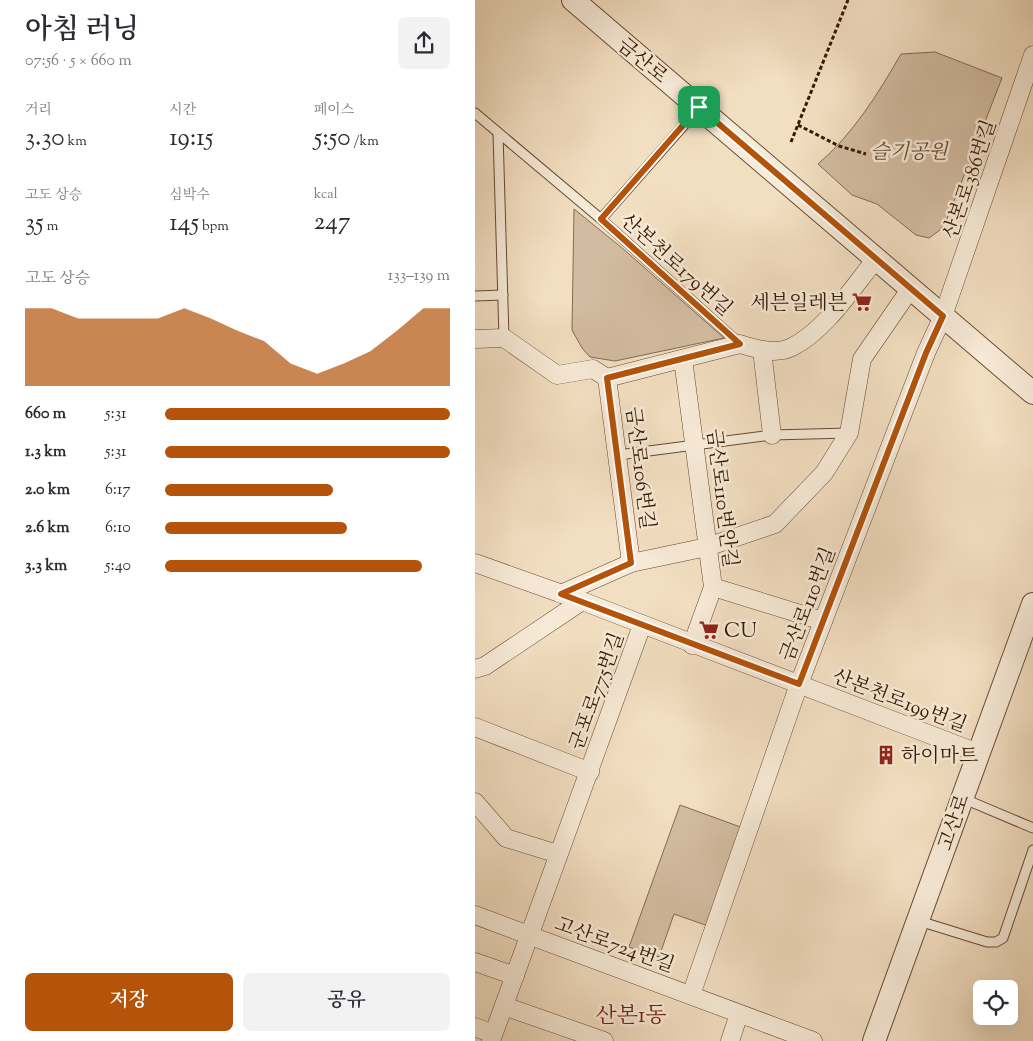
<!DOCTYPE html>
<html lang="ko">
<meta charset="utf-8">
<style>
:root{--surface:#fff;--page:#f2f2f3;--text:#2b2b33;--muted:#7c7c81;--accent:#b45309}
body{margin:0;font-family:"Sorts Mill Goudy","Noto Serif KR",serif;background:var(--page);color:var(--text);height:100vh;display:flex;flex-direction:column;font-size:19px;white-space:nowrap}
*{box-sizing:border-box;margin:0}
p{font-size:16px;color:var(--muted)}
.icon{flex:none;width:28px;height:28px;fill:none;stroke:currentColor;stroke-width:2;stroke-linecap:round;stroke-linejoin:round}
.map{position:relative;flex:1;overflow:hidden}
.side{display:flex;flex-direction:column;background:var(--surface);width:475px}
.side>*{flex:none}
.tools{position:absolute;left:498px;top:980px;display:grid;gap:10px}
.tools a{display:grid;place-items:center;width:45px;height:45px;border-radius:8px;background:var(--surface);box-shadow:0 5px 20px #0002;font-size:25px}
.pin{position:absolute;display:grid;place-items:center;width:42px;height:42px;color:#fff;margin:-21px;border-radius:10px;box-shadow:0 2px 8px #0006}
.round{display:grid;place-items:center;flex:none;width:52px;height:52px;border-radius:8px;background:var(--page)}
.head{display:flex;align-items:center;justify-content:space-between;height:85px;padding:0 25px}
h1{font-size:28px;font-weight:600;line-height:38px}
.metrics{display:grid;grid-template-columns:repeat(3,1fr);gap:8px;height:85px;padding:5px 25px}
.metrics div{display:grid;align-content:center}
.metrics b{font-size:25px;font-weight:600}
.metrics small{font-size:14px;font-weight:400}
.metrics p{font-size:14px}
.chart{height:140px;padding:10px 25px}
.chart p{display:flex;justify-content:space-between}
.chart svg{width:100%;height:90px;margin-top:5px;fill:var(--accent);opacity:.7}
.action{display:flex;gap:10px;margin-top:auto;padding:10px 25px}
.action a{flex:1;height:58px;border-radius:8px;background:var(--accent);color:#fff;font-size:20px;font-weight:600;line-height:58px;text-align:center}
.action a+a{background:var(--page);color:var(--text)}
ul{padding:0 25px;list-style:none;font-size:16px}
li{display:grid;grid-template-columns:80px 60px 1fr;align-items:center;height:38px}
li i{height:12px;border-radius:6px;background:var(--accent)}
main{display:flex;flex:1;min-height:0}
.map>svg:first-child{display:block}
</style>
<main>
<section class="side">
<div class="head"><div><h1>아침 러닝</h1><p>07:56 · 5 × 660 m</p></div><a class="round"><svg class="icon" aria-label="share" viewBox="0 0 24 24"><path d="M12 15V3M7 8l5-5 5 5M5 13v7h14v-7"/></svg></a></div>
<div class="metrics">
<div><p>거리</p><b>3.30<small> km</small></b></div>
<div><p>시간</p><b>19:15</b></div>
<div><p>페이스</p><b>5:50<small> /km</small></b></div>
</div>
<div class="metrics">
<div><p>고도 상승</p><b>35<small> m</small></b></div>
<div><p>심박수</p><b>145<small> bpm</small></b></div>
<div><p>kcal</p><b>247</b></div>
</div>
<div class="chart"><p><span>고도 상승</span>133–139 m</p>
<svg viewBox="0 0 160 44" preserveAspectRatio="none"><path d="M0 44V6L10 6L20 11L30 11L40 11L50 11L60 6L70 11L80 17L90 22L100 33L110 38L120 33L130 27L140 17L150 6L160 6V44z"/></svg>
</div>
<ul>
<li><b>660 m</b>5:31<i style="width:100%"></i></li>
<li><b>1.3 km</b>5:31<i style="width:100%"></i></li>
<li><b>2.0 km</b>6:17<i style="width:59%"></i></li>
<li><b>2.6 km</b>6:10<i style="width:64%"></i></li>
<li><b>3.3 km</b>5:40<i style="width:90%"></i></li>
</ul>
<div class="action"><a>저장</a><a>공유</a></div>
</section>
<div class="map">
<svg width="558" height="1041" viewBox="0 0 558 1041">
<rect width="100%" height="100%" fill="#f2dec1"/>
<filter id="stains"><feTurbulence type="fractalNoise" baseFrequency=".004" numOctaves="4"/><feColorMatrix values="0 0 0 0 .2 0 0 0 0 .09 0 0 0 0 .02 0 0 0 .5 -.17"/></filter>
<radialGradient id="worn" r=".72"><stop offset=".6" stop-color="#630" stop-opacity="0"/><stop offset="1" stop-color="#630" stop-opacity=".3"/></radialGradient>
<g fill="#d2bca1" stroke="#846a52">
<path d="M 460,52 L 527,78 L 472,219 L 465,230 L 454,238 L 441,235 L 402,204 L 377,195 L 343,164 C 378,134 403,94 426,54 Z"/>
<path d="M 99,209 L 146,247 L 249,338 L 140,361 L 115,357 L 107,348 L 97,330 Z"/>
<path d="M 205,805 L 271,829 L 236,927 L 199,914 L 184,957 L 154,947 Z"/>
</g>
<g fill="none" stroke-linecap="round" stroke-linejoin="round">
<defs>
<g id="service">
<path d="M 0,113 L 126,219 L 265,344"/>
<path d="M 23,133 L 29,338"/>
<path d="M 126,219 L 224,108"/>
<path d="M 0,296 L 28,295"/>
<path d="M 143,455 L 297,435 L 374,433"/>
<path d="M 487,798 L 558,828"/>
<path d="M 444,921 L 512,942 L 521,942 L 528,938 L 558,850"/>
</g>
<g id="minor">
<path d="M 0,339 L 29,338 L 82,375 L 118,369 L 132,378 L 265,344 C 281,349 301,355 317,347 C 350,331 378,287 401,259"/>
<path d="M 287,350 L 297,435"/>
<path d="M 208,359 L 238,587 L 348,621"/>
<path d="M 132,378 L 156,563"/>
<path d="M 0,563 L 107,601 L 503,753"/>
<path d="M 86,594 L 156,563 L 232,547 L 300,524 L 349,473 L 374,433 L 387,359 L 436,288"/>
<path d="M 217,645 L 238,587"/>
<path d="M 0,669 L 10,666 L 107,601"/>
<path d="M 0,727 L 115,772"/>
<path d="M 0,802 L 31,838 L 83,854"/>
<path d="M 0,915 L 338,1041"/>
<path d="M 0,962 L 40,976"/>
<path d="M 216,995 L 324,684 L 451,353 L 468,316 L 558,55"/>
<path d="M 29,1006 L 129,1041"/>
<path d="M 0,1027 L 18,1034"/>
<path d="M 16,1041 L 167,625"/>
<path d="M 255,1041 L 264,1014"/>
</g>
<g id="tertiary">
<path d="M 98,0 L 558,393"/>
<path d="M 399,1041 L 558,604"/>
</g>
</defs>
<use href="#service" stroke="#664a32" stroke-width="11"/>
<use href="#minor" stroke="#664a32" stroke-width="19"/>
<use href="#tertiary" stroke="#664a32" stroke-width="24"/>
<g stroke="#371802" stroke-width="3" stroke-dasharray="4 2.5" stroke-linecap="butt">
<path d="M 323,125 L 364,146 L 391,154"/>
<path d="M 505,134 L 512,137"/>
<path d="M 316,142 L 373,0"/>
</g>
<use href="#service" stroke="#f7ead7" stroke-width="9"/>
<use href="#minor" stroke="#f7ead7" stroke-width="18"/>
<use href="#tertiary" stroke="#f7ead7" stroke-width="22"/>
</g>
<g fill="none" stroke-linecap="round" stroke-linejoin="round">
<defs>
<path id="route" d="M 224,107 L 468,316 L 451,353 L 324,684 L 86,594 L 156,563 L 132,378 L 265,344 L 126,219 Z"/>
</defs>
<use href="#route" stroke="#fff" stroke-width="10"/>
<use href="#route" stroke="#b45309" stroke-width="6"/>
</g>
<defs>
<symbol id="supermarket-bare" viewBox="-9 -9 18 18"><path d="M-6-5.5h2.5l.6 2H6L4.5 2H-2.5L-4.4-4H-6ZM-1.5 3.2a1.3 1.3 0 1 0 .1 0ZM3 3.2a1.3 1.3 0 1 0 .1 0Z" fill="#8f2418" stroke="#f7ead7" stroke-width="2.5" paint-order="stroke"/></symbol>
<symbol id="building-bare" viewBox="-9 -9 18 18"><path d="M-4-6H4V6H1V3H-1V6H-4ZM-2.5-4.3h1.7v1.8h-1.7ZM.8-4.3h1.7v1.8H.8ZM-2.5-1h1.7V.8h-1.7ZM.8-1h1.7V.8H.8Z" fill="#8f2418" stroke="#f7ead7" stroke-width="2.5" paint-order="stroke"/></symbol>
</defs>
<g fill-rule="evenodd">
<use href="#supermarket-bare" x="373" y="288" width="28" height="28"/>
<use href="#supermarket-bare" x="220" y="616" width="28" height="28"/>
<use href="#building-bare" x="397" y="741" width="28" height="28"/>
</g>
<g text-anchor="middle" stroke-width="5" stroke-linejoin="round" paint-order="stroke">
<g font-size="20" fill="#371802" stroke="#f7ead7">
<text transform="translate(168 60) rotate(40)" y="7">금산로</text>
<text transform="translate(494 179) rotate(-71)" y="7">산본로386번길</text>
<text transform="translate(202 264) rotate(42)" y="7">산본천로179번길</text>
<text transform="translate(166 468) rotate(83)" y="7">금산로106번길</text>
<text transform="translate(248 498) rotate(83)" y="7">금산로110번안길</text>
<text transform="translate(332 604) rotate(-69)" y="7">금산로110번길</text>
<text transform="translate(121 691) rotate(-70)" y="7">군포로775번길</text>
<text transform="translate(425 700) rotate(21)" y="7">산본천로199번길</text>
<text transform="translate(478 822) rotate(-71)" y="7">고산로</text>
<text transform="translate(140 944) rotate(20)" y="7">고산로724번길</text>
</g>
<g font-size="20" font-style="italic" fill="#664932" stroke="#f7ead7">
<text x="434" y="158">슬기공원</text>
</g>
<g font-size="20" fill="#371802" stroke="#f7ead7" text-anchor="start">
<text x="372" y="309" text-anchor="end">세븐일레븐</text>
<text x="249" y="637">CU</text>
<text x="426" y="762">하이마트</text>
</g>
<g font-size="22" fill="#7a1f14" stroke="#f7ead7">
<text x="156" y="1022">산본1동</text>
</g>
</g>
<rect width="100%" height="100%" filter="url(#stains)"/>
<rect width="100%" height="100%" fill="url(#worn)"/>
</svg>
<div class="tools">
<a><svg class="icon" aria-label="locate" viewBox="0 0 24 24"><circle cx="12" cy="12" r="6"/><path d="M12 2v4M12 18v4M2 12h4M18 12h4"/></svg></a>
</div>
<div class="pin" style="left:224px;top:107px;background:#1e9e55"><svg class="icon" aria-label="arrive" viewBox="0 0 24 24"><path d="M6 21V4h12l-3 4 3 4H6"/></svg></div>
</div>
</main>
